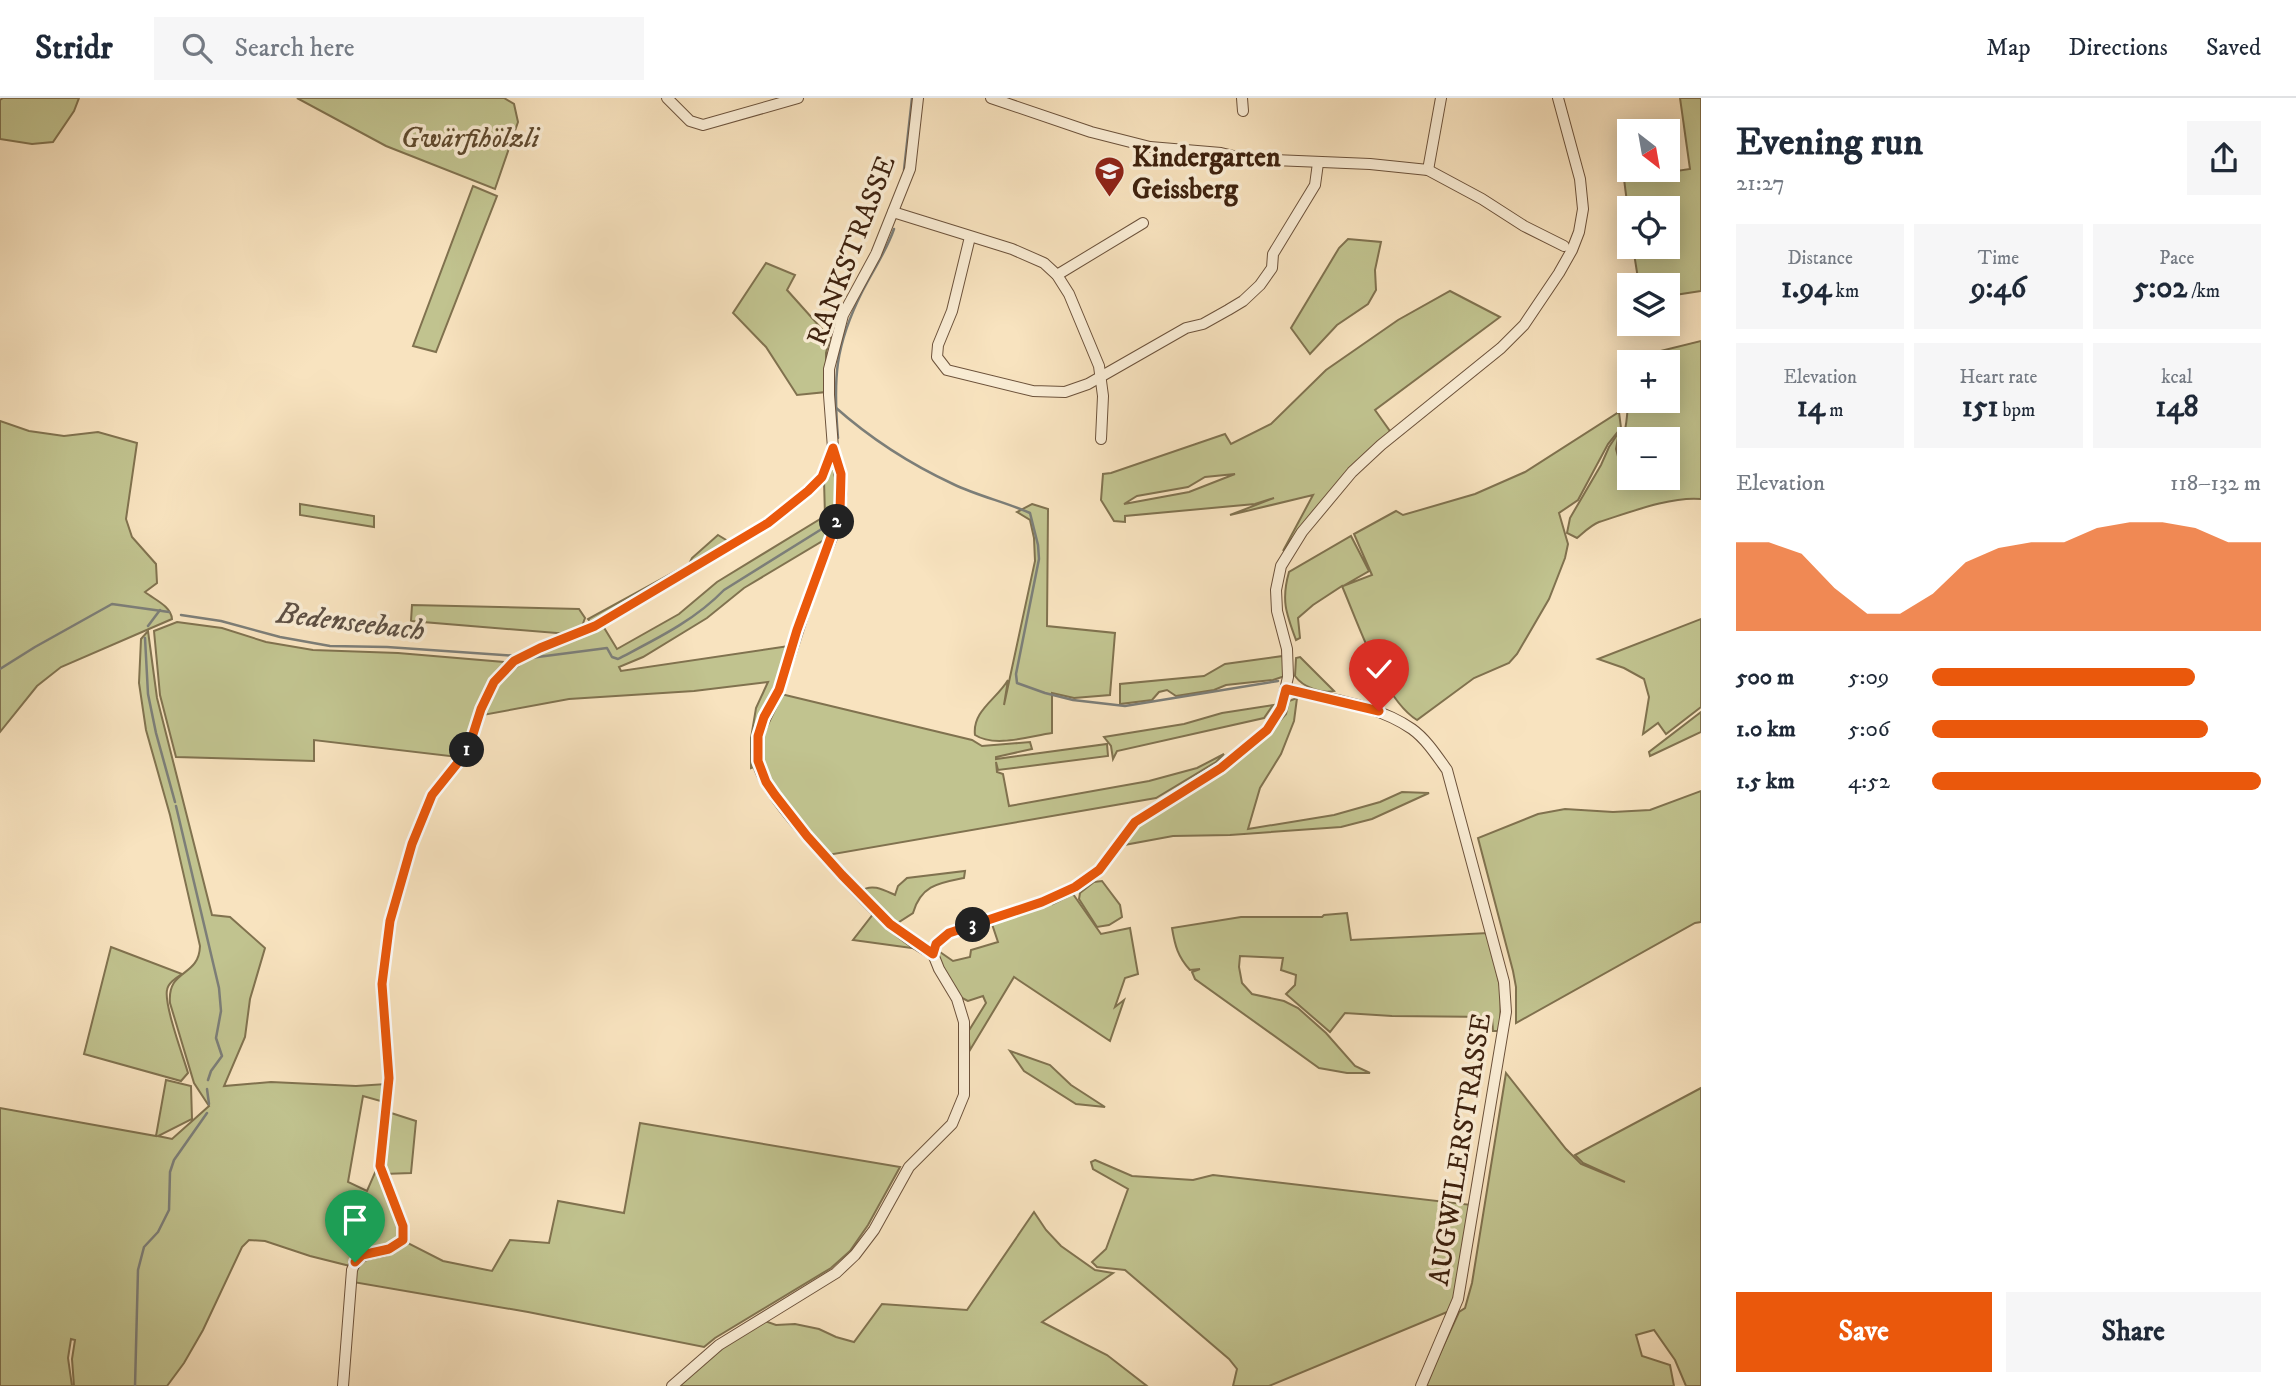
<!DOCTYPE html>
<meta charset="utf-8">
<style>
:root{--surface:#fff;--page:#f6f6f7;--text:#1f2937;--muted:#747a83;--line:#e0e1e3;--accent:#ea580c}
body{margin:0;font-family:"IM FELL DW Pica",serif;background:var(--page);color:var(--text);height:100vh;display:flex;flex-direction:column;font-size:26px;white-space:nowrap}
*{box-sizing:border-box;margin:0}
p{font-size:23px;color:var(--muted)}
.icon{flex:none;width:38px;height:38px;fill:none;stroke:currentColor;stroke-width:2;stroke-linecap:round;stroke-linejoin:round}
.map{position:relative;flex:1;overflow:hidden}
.panel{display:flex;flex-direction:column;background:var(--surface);width:595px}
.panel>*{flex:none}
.needle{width:46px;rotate:149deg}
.fabs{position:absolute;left:1617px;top:21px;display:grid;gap:14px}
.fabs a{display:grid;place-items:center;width:63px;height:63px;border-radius:0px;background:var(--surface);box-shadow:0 4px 18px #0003;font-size:35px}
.pin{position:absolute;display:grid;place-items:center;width:60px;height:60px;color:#fff;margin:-72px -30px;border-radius:50% 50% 50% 0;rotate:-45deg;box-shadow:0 0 7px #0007}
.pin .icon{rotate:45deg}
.km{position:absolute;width:35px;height:35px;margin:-18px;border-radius:50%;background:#222;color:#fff;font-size:19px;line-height:35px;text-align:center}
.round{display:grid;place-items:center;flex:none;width:74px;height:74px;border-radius:0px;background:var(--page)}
.summary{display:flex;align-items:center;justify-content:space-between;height:119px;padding:0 35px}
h1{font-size:38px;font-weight:700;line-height:52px}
.figures{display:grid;grid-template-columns:repeat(3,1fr);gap:10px;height:119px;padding:7px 35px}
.figures div{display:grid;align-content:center;border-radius:0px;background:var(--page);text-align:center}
.figures b{font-size:30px;font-weight:700}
.figures small{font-size:19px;font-weight:400}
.figures p{font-size:19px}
.chart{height:196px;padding:14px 35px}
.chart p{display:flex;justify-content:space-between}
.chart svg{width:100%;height:126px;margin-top:7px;fill:var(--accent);opacity:.7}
.cta{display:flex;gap:14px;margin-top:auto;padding:14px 35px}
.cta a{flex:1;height:80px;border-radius:0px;background:var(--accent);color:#fff;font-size:28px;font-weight:700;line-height:80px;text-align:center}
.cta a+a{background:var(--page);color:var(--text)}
ul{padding:0 35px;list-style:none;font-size:23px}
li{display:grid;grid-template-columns:112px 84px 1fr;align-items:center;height:52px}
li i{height:18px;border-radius:9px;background:var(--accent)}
header{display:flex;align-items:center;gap:42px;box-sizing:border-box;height:98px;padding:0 35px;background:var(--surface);border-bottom:2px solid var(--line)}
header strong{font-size:33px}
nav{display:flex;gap:38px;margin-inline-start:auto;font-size:24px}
.search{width:490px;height:63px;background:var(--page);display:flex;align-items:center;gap:18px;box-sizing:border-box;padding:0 24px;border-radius:0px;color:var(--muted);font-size:26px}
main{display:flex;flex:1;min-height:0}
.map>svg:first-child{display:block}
</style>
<header>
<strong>Stridr</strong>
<div class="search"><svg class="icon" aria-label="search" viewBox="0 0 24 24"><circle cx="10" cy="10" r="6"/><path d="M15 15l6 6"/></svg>Search here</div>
<nav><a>Map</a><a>Directions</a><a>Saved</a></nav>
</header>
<main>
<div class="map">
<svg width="1701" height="1288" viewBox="0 0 1701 1288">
<rect width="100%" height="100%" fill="#f8e3bf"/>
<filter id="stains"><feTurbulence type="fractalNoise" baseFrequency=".00286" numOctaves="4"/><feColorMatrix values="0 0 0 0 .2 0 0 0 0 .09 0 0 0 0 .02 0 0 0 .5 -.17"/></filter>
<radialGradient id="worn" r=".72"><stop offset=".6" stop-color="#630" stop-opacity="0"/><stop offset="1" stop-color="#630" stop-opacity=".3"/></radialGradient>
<g fill="#c1c38f" stroke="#80724f" stroke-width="2" fill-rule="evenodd">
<path d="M 3,0 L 79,0 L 74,13 L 53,44 L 32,46 L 0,41 L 0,2 Z"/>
<path d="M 297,0 L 504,0 L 514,6 L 518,24 L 495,91 L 386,48 Z"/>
<path d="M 1680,0 L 1701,0 L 1701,193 L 1668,198 L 1668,187 L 1639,187 L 1633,149 L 1668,149 L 1668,110 L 1629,110 L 1629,120 L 1624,81 L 1690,71 Z"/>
<path d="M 473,88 L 497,98 L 436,254 L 413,248 Z"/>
<path d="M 1348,141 L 1381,144 L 1375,172 L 1376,192 L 1368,206 L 1337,227 L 1310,256 L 1291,230 L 1339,150 Z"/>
<path d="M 766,165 L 795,177 L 787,192 L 830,240 L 826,255 L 826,294 L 797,297 L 766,249 L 733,215 Z"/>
<path d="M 1450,193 L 1500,219 L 1375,312 L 1392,336 L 1300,431 L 1283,453 L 1313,397 L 1230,417 L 1274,400 L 1255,406 L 1125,418 L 1125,424 L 1114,423 L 1101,402 L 1103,376 L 1111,375 L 1225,336 L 1231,346 L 1271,326 L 1326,272 L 1398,222 ZM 1235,376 L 1189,394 L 1124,406 L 1137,398 L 1188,389 L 1205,379 Z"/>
<path d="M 1701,243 L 1701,401 C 1671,398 1628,415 1599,424 C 1591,427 1583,435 1577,440 L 1567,435 L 1570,420 L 1601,367 L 1609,349 L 1619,334 L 1616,351 L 1620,366 C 1620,349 1622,347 1625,332 C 1629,312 1629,281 1624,262 ZM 1629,264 L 1668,264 L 1668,303 L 1629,303 ZM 1629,341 L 1668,341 L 1668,380 L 1629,380 Z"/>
<path d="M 1619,314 L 1621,330 L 1608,346 L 1578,402 L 1559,415 L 1568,446 L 1565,460 L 1549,501 L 1517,556 L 1509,565 L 1474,580 L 1417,622 C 1383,601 1358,525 1342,488 L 1313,507 L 1298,520 L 1300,540 L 1296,542 C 1286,515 1281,502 1289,474 L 1351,438 L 1369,473 L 1343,488 L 1372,477 L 1354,436 L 1396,413 L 1403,417 L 1475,396 L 1525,374 Z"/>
<path d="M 0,323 L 29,333 L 64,338 L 98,334 L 137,345 L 126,421 L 132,439 L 156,466 L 157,485 L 145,494 C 155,502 171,508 172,521 L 61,569 L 37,588 L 0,634 Z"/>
<path d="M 834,361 C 842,388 838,413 829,439 L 744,490 L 707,520 L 643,559 L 619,569 L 621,573 L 789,548 L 776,591 L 762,618 L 757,668 L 751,670 L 751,640 L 756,610 L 768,584 L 694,593 L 569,601 L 483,617 C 488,606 493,592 501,583 C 528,554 568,542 603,528 L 617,551 L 679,516 L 717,484 L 825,418 L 824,382 Z"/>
<path d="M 300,406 L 374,418 L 374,429 L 300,417 Z"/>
<path d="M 1032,406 L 1048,411 L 1047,528 L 1115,535 L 1110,597 L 1074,600 L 1052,595 L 1052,635 C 1030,638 995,650 975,637 C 972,613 997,601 1008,582 L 1004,607 L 1035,463 L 1034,440 L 1030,422 L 1017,414 Z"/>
<path d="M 718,437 L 731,445 L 593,527 L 588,521 L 689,466 L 692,460 Z"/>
<path d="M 412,507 L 579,511 L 585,520 L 581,531 L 569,536 L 411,523 Z"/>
<path d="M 1701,521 L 1701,609 L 1666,636 L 1658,625 L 1643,636 L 1649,599 L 1644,581 L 1624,570 L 1598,561 Z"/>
<path d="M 177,524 L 222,530 L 266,544 L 313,552 L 398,555 L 504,564 L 506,569 L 465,651 L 458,659 L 314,642 L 314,663 L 176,659 L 160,597 L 154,533 Z"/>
<path d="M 148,533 L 157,600 L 212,817 L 230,819 L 265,850 L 250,901 L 245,939 L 224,988 L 271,984 L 356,988 L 386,986 L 384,1004 L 363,998 L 348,1084 L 367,1093 L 377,1070 L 401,1128 L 401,1141 C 396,1144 391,1148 385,1150 C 370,1155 356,1151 350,1168 L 310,1158 L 265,1143 L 249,1142 L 242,1149 L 203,1232 L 184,1265 L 167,1288 L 74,1288 L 72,1261 L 75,1242 L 71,1241 L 68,1260 L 72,1288 L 0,1288 L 0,1010 L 156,1038 L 166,982 L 191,988 L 192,1021 L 158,1038 L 172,1041 L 209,1008 L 194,985 L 170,905 C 167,870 199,880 200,848 L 170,717 L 146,632 L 139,585 L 141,541 Z"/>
<path d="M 1283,558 L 1285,578 L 1273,582 L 1226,587 L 1214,592 L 1176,598 L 1167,592 L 1159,594 L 1152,602 L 1120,606 L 1120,586 L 1204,578 L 1225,566 Z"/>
<path d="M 1300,559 L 1334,593 C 1321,596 1303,589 1295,578 L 1296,560 Z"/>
<path d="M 781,596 L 972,642 L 982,648 L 1030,644 L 1032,651 L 996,659 L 996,661 L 1107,646 L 1108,658 L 998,672 L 996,664 L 997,674 L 1003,676 L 1009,708 L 1149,683 L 1197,670 L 1224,656 L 1216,664 L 1156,700 L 828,757 C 801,724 756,687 761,641 C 762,626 775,609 781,596 Z"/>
<path d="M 1297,600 L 1294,623 L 1281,656 L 1260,690 L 1248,731 L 1334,717 L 1380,704 L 1402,694 L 1429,695 L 1372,721 L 1341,729 L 1230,737 L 1173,738 L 1124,747 L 1138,725 L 1226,672 L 1269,635 L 1286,616 L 1289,603 Z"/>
<path d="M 1273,607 L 1264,620 L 1117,653 L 1113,661 L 1111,648 L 1104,639 L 1184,626 L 1222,615 Z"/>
<path d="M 1701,614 L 1701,634 L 1650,658 L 1649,654 Z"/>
<path d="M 1701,693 L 1701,824 L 1695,825 L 1516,925 L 1516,889 L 1513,873 L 1478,740 L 1538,716 L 1565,711 L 1613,714 L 1650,712 Z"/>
<path d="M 965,773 L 964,780 C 939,785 921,787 913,815 L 899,824 L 892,825 L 861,793 C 872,785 884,792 895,797 L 898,788 L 907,780 Z"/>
<path d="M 1102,783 L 1120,807 L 1122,819 L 1109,827 L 1097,829 L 1079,801 L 1080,795 L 1094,784 Z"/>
<path d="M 1073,796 L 1101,836 L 1130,830 L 1138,876 L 1125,880 L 1115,909 L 1124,902 L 1110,943 L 1014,879 L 970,952 L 968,934 L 986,905 L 983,898 L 968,903 C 950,896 941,871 937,852 L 953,863 L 970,859 L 971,852 L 998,844 L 992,826 L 1053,804 L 1053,806 Z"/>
<path d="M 874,815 L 919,851 L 853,842 Z"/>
<path d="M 1347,815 L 1351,842 L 1488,835 L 1501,893 L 1500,933 L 1493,933 L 1492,919 L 1392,918 L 1345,915 L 1330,934 L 1286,896 L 1295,887 L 1296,877 L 1281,872 L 1283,860 L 1240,858 L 1239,869 L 1242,885 L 1252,896 L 1284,903 L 1298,910 L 1326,935 L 1355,968 L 1370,975 L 1347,975 L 1319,970 L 1195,881 L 1192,874 L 1200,871 L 1190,872 C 1178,859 1175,848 1172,830 L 1241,819 L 1322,819 L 1324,817 Z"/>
<path d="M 111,849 L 182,876 C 176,880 168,885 167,892 C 164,907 183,958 188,975 L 181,983 L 84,956 Z"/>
<path d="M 1010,953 L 1050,967 L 1071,987 L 1105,1009 L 1076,1006 L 1024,973 Z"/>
<path d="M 1506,975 L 1566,1051 L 1581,1066 L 1625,1084 L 1583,1065 L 1575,1057 L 1701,990 L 1701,1288 L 1686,1288 L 1675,1262 L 1654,1232 L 1636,1237 L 1642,1258 L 1670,1267 L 1674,1288 L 1425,1288 L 1459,1214 L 1465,1210 L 1472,1185 Z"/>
<path d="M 388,1014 L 416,1023 L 411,1075 L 384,1076 Z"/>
<path d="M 640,1025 L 900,1069 L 868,1127 L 850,1153 L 831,1170 L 715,1240 L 704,1249 L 528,1214 L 353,1184 L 357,1165 L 406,1144 L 443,1163 L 492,1173 L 510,1142 L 549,1145 L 558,1103 L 624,1115 Z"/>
<path d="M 1095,1062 L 1132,1078 L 1193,1082 L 1213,1077 L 1472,1107 L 1452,1212 L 1269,1288 L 1233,1288 L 1237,1271 L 1229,1261 L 1125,1172 L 1097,1169 L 1092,1164 L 1106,1151 L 1128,1091 L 1093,1071 L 1091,1064 Z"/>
<path d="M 1034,1114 L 1046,1132 L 1061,1148 L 1095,1172 L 1113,1175 L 1042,1224 L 1107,1257 L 1147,1288 L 672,1288 L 759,1221 L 776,1227 L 795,1226 L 819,1231 L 836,1239 L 854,1244 L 882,1206 L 967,1212 Z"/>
</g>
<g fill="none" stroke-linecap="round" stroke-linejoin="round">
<g stroke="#7c7e78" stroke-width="2.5">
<path d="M 904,72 L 912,0"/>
<path d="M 835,309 C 871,341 910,366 953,386 C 978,398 1005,404 1030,415 L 1038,447 L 1039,461 L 1016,576 L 1017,585 L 1045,595 L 1073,602 L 1125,608 L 1278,583"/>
<path d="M 838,340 C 833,280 835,248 862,194 C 873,172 886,154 894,131"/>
<path d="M 836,383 L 836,407"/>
<path d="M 181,517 L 221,523 L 280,539 L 330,548 L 387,549 L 517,558"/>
<path d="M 148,528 L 160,512"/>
<path d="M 145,540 L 148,596 L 156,635 L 175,704"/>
<path d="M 530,560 L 607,550 L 612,559 L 618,561 C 656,541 694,523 724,492 L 833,424"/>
<path d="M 0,571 L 35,549 L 112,506 L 169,514"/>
<path d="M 511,573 L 522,564"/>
<path d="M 176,708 L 219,890 L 221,913 L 216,940 L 222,958 L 211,973 L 208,982"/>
<path d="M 207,991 L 209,1006"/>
<path d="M 135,1288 L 138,1172 L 144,1149 L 158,1134 L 169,1112 L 170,1074 L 174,1062 L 207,1015"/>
</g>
<defs>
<g id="minor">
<path d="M 667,0 L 690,23 L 703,27 L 798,0"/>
<path d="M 991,0 L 1091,34 L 1150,49 L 1221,55 L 1242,60 L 1274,62 L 1370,66 L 1428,72 L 1482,101 L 1524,128 L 1564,148"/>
<path d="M 1242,0 L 1243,13"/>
<path d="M 1428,72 L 1441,0"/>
<path d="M 893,114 L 1012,151 L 1044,165 L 1057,177 L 1069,196 L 1099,268 L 1103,298 L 1101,341"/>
<path d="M 970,139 L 952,213 L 938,247 L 937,259 L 947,272 L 1033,293 L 1065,294 L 1088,286 L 1186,230 L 1203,226 L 1228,212 L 1243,203 L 1260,187 L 1272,170 L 1273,156 L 1315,87 L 1318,65"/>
<path d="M 1057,177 L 1143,125"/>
<path d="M 833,350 C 840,372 843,389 840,413 C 837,434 825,453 818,473 C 804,512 793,551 779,590 C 770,617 752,633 758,665 C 763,691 808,739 826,760 C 856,793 893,836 933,856"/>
<path d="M 1287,591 C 1327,601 1376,606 1412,631 C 1426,641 1437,658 1447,672 L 1504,884 L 1506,914 L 1458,1201 L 1421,1288"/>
<path d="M 343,1288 L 352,1172 C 358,1154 371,1157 387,1152 C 393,1150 398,1146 403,1142 L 403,1127 L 380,1068 L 389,980 L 382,886 L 390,823 L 412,746 L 432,697 L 468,652 L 481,611 L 494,584 L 514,563 L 540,550 L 595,528 L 676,480 L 768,425 L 808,393 L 822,379 L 833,350 L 829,297 L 829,271 L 843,217 L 876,156 L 910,71 L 918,0"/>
<path d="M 672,1288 L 719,1247 L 836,1175 L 855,1157 L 874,1132 L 909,1069 L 952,1026 L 964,997 L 964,924 L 957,901 L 939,871 L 933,856 L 936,846 L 949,835 L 1042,804 L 1075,789 L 1099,772 L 1135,724 L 1221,670 L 1267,632 L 1281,610 L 1288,579 L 1287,551 L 1277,513 L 1276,492 L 1281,468 L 1302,434 L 1352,374 L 1381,347 L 1501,250 L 1524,227 L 1559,175 L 1572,152 L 1579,134 L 1583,111 L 1580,81 L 1558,0"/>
</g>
</defs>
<use href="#minor" stroke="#6c523b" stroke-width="12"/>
<use href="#minor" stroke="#faedd5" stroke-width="10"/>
</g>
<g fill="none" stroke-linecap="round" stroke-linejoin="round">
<defs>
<path id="route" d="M 355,1164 L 362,1157 L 389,1151 L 403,1142 L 403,1128 L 380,1068 L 389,980 L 382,886 L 390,823 L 412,746 L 432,697 L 468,652 L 481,611 L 494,584 L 514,563 L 540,550 L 595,528 L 768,425 L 808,393 L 822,379 L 833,350 L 841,376 L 840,414 L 797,532 L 779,592 L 764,619 L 758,638 L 758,663 L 766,684 L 775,697 L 807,738 L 842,777 L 890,826 L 933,856 L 936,846 L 949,835 L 1042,804 L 1075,789 L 1099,772 L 1135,724 L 1221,670 L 1267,632 L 1281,610 L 1286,591 L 1379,613"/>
</defs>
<use href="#route" stroke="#fff" stroke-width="14"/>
<use href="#route" stroke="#ea580c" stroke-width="9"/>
</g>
<defs>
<symbol id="school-pin" viewBox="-11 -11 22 30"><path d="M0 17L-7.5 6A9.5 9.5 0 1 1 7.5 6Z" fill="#8f2418" stroke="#faedd5"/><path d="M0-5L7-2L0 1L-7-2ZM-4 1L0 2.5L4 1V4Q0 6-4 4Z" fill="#fff"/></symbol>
</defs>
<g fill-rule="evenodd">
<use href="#school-pin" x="1092" y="56" width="35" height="47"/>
</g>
<g text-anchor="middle" stroke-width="7" stroke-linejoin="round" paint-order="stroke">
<g font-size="28" font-style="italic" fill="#5f4a2f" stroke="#faedd5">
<text x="470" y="49">Gwärfihölzli</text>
</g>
<g font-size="28" font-weight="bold" fill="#3e220f" stroke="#faedd5" text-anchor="start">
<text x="1132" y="68">Kindergarten<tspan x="1132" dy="32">Geissberg</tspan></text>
</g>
<g font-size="28" fill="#3e220f" stroke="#faedd5">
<text transform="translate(850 152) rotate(-69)" y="10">RANKSTRASSE</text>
<text transform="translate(1459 1051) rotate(-81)" y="10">AUGWILERSTRASSE</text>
</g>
<g font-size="30" font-style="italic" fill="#5d5044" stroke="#faedd5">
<text transform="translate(351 523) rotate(7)" y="10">Bedenseebach</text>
</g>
</g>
<rect width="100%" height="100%" filter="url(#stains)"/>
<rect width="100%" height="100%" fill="url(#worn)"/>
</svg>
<div class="fabs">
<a><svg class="needle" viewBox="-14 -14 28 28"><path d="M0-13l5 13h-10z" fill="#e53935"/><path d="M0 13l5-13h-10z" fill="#747a83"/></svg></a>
<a><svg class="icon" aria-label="locate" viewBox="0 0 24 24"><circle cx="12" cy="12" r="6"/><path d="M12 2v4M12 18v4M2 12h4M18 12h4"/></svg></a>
<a><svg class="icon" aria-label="layers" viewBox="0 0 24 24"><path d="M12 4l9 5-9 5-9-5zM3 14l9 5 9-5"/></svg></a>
<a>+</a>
<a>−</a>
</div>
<div class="pin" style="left:355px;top:1164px;background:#1e9e55"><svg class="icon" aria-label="arrive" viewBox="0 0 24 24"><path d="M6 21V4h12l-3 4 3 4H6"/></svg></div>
<div class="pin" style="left:1379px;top:613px;background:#d93025"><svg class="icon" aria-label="check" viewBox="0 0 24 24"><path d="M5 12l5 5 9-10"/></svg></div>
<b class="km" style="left:467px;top:652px">1</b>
<b class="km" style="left:837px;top:424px">2</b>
<b class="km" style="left:973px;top:827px">3</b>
</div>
<section class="panel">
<div class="summary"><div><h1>Evening run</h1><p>21:27</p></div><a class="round"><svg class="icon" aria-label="share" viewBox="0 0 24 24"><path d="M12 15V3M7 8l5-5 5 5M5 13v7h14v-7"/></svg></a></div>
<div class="figures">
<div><p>Distance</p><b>1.94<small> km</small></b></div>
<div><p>Time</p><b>9:46</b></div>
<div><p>Pace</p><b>5:02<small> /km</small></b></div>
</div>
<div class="figures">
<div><p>Elevation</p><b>14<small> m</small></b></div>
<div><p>Heart rate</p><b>151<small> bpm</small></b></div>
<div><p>kcal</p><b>148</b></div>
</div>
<div class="chart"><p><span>Elevation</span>118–132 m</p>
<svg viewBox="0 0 160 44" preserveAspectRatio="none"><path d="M0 44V13L10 13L20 17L30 29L40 38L50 38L60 31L70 20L80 15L90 13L100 13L110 8L120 6L130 6L140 8L150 13L160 13V44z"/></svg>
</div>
<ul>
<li><b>500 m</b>5:09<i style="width:80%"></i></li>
<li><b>1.0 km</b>5:06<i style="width:84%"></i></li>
<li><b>1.5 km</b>4:52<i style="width:100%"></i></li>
</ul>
<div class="cta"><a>Save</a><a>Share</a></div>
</section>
</main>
